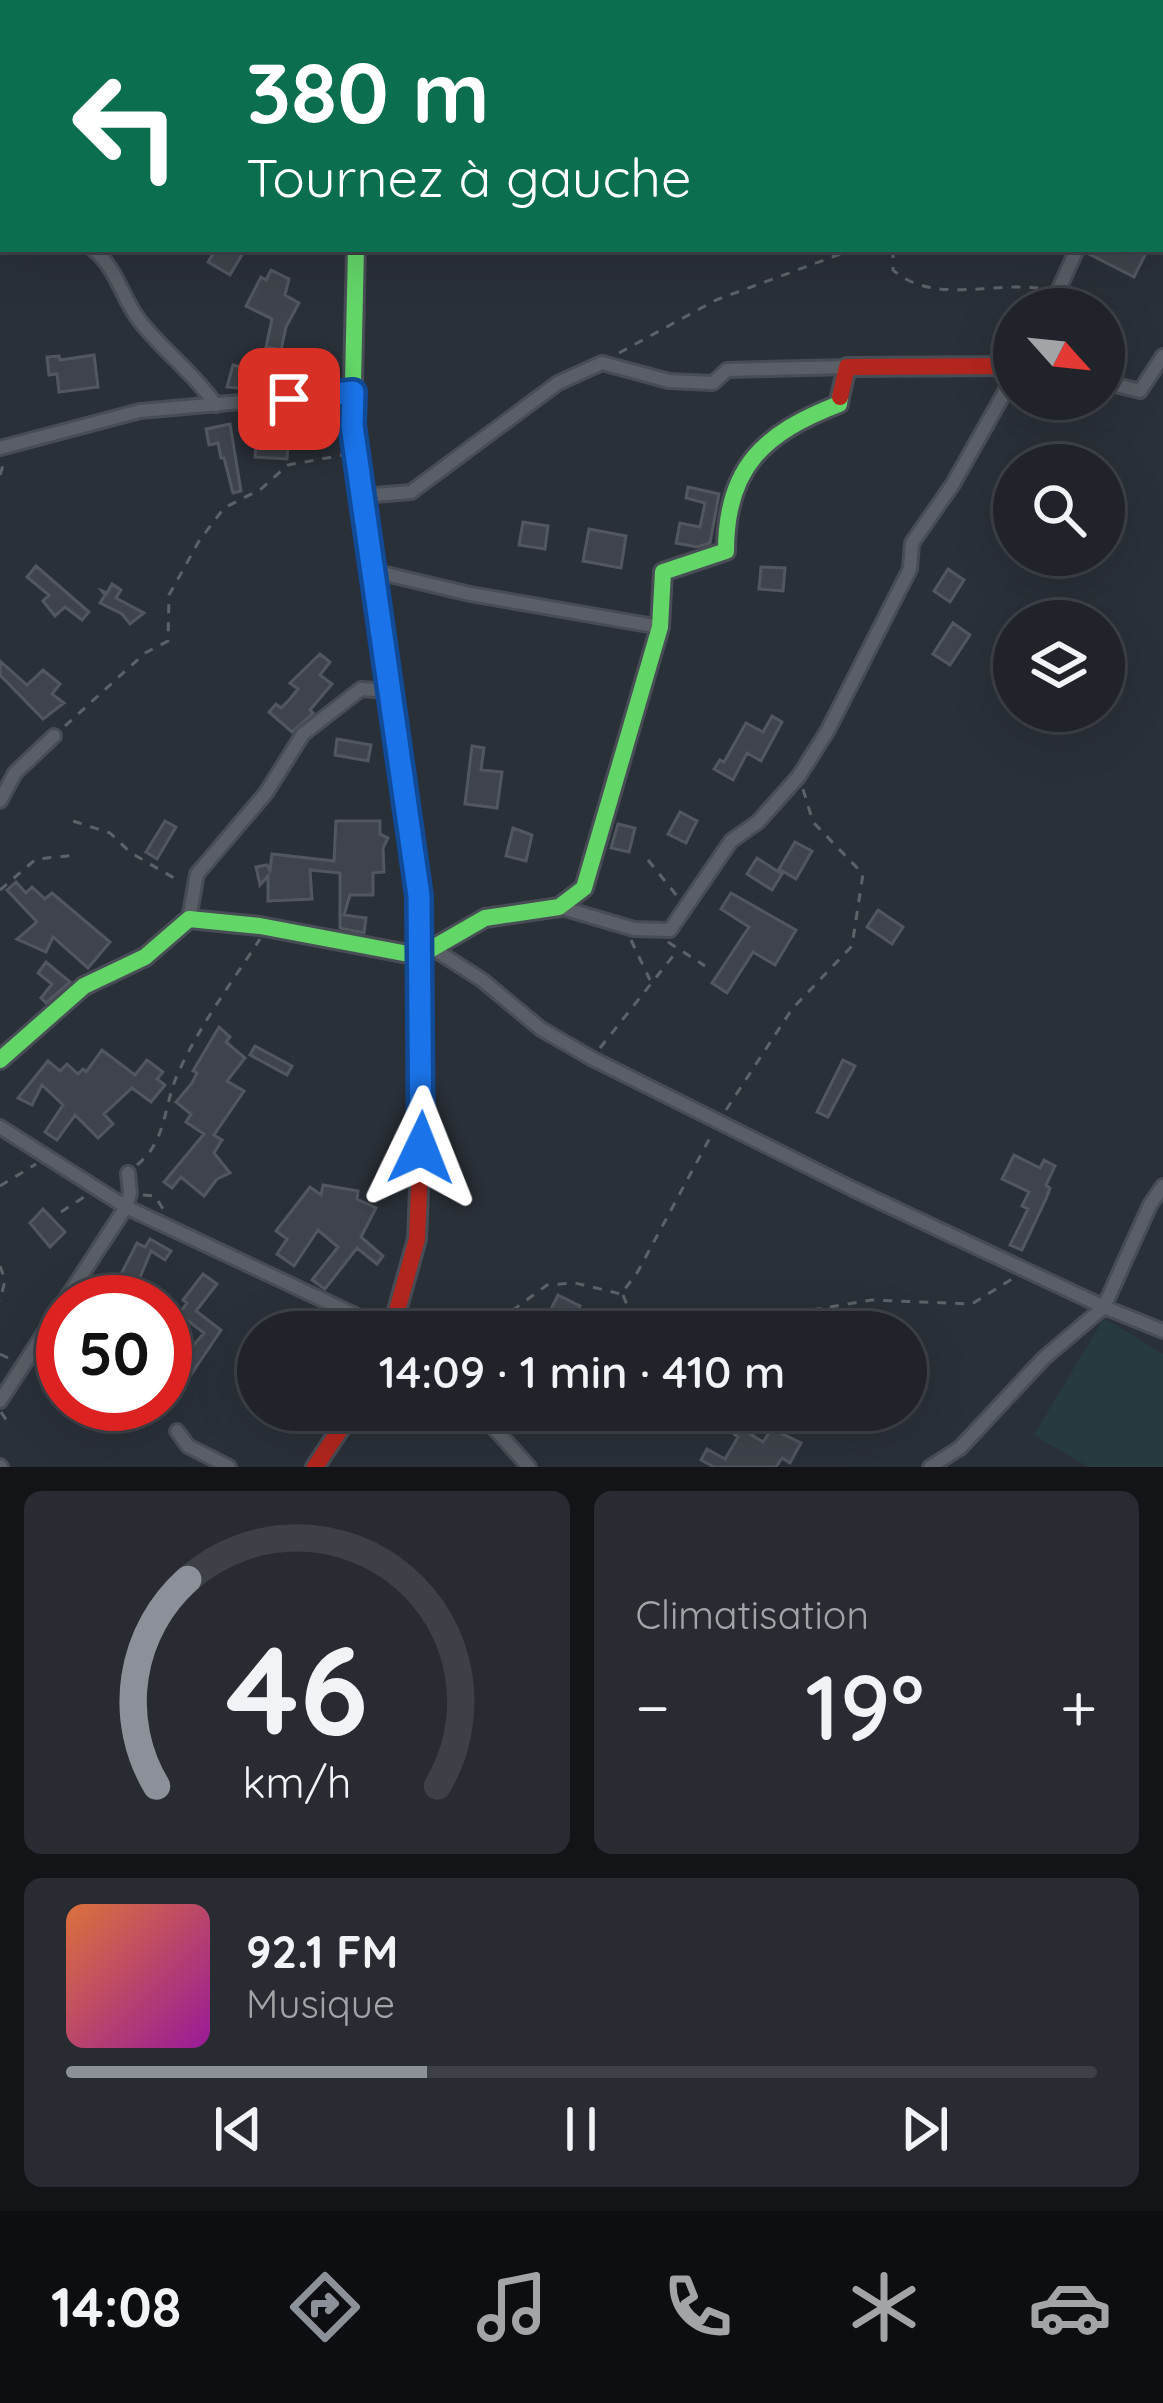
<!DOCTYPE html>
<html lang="fr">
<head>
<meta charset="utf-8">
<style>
  body { margin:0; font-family:Quicksand,sans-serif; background:#282c32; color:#f1f3f6; height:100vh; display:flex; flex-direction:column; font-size:45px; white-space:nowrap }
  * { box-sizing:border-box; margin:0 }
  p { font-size:39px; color:#a2a4a8 }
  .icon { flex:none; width:66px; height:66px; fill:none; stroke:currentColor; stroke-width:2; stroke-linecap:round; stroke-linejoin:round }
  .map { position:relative; height:1467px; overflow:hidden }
  .panel { display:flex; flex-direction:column; gap:24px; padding:24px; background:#121417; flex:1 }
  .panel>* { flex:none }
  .guide { position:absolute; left:0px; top:0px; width:1164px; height:252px; box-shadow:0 12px 48px #0002,0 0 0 3px #3d4147; background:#0b6e4f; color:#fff; overflow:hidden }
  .needle { width:78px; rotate:117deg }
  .controls { position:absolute; left:993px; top:288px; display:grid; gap:24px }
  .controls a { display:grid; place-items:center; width:132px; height:132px; border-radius:50%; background:#20242a; box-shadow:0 12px 48px #0002,0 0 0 3px #3d4147; font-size:60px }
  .speed { position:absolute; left:36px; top:1275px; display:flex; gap:24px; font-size:60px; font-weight:700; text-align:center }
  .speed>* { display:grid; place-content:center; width:156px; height:156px; border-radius:50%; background:#20242a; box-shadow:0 12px 48px #0002,0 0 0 3px #3d4147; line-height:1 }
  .speed .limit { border:18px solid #d22; background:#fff; color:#111 }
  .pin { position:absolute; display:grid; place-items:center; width:102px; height:102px; color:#fff; margin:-51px; border-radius:24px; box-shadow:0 6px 18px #0006 }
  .me { position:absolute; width:132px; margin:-66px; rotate:2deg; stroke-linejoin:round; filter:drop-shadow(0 0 9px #0008) }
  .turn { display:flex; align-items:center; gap:42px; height:252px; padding:0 48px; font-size:54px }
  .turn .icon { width:156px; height:156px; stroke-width:2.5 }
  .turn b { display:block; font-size:84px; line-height:102px }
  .big { font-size:90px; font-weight:600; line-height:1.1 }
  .panel .tile { flex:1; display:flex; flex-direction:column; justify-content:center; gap:18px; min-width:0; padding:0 42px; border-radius:18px; background:#282c32 }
  .panel .dial { align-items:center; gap:0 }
  .dial svg { height:312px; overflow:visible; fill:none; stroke:#3d4147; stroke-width:7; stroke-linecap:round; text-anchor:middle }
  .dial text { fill:#f1f3f6; stroke:none }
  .song { display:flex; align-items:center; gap:36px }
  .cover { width:144px; height:144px; border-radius:18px; background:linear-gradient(135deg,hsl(20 70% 55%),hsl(300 70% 35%)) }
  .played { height:12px; border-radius:6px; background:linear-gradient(90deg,#8c9099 35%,#3d4147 35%) }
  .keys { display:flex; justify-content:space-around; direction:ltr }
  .heat { display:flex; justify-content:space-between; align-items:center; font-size:66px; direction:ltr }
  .panel .tiles { flex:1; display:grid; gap:24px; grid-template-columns:1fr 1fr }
  .tile:last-child { grid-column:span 2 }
  .trip { position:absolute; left:237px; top:1311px; width:690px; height:120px; border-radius:60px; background:#20242a; box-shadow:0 12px 48px #0002,0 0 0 3px #3d4147; font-weight:600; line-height:120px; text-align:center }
  .menu { display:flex; height:192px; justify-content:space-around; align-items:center; background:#0d0e11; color:#a2a4a8 }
  .menu .icon { width:84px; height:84px }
  .menu .on { color:#8c9099 }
  .menu b { font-size:54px; color:#f1f3f6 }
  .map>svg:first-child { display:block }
  .green { fill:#273a3e }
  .building { fill:#3f444c; stroke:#52575f; stroke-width:3 }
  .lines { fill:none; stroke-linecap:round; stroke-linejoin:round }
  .street-casing { stroke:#484c55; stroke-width:18 }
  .fast-casing { stroke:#484c55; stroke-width:22 }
  .slow-casing { stroke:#484c55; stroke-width:22 }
  .jam-casing { stroke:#484c55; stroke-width:22 }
  .path { stroke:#5c6268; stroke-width:3; stroke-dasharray:9 9; stroke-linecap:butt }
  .street { stroke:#5a5e66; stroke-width:12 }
  .fast { stroke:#63d668; stroke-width:16 }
  .slow { stroke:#ff974d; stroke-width:16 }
  .jam { stroke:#b3261e; stroke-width:16 }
  .route-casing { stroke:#114b97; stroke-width:30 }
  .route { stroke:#1a73e8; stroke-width:21 }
</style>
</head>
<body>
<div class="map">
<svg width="1163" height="1467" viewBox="0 0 1163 1467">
  <rect width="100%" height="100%" fill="#2a3038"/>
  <path class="green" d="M1104 1318 1163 1354V1467H1088L1034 1435Z"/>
  <path class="building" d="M216 249H236L243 253 230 275 208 262Z
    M1087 249H1148L1134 277 1087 253Z
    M271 270 289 279 285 295 299 303 286 327 281 350 266 347 272 319 246 306 261 277 266 280Z
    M94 355 98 387 59 392 57 374 49 375 47 357 59 356 60 360Z
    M233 365 261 372 257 390 227 387Z
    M230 424 241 491 233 493 224 458H221L218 443 209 445 206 429Z
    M256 444 288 446 287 459 255 457Z
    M688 487 719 494 710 543 697 547 676 543 680 523 700 527 705 503 686 498Z
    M523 522 548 526 545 549 519 545Z
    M589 529 626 536 621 568 583 561Z
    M36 566 89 612 82 620 65 607 55 616 43 601 49 595 27 577Z
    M761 567 785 568 783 591 759 589Z
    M948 569 964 580 950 602 934 591Z
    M112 584 121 590 116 598 144 613 130 624 122 614 100 603 105 595 102 591 107 593Z
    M953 623 970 635 950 665 933 654Z
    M320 654 330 662 320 675 332 684 310 710 313 713 292 732 269 712 276 704 281 708 289 700 298 689 290 683Z
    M0 661 27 685 43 670 60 684 52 694 64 703 43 719 0 675Z
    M772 716 782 722 761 761 747 753 733 780 714 769 720 760 724 762 746 723 763 732Z
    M337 739 371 745 368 761 335 755Z
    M472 746 484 748 481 770 502 772 497 808 465 804Z
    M680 812 697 821 686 843 668 834Z
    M165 821 176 827 157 859 146 852Z
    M336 821H380V834L388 838 383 848 384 872 373 873V895H350L344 915 366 918 364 933 340 928V873L310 870 312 899 268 901V876L260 885 256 867 267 865 270 870 272 854 334 861Z
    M618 824 635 828 629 852 611 848Z
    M513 828 532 835 526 861 506 856Z
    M795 842 812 851 796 879 779 869Z
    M757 858 782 874 772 890 747 874Z
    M16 882 26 893 32 887 45 899 52 893 110 942 88 968 53 937 46 952 17 939 37 922 7 890Z
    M731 893 796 930 775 965 753 952 727 993 712 983 749 927 721 909Z
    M878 910 903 927 892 944 867 927Z
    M46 962 70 982 46 1003 41 998 52 984 38 973Z
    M219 1027 230 1037 226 1042 245 1058 227 1081 244 1091 214 1135 222 1140 214 1153 230 1173 217 1179 204 1196 181 1177 172 1188 164 1182 204 1134 186 1122 191 1114 176 1102 192 1083 197 1073 193 1071Z
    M255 1046 292 1066 287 1075 250 1055Z
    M102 1050 135 1075 147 1060 163 1072 157 1079 165 1085 151 1102 132 1088 104 1114 113 1124 98 1138 75 1115 57 1140 45 1132 63 1105 42 1085 32 1105 18 1098 48 1061 60 1071 67 1064 78 1074 83 1069 86 1072Z
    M843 1060 855 1066 828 1117 817 1112Z
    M1014 1155 1040 1168 1044 1160 1055 1166 1046 1185 1050 1188 1046 1199 1022 1250 1010 1245 1028 1209 1022 1206 1029 1192 1002 1179Z
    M323 1185 358 1191 357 1199 376 1208 361 1237 383 1256 377 1264 357 1248 325 1289 312 1280 338 1247 318 1230 294 1266 277 1254 287 1239 276 1231 310 1187 321 1195Z
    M43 1209 65 1232 50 1247 30 1223Z
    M150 1239 171 1251 165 1260 151 1251 136 1287 119 1278 137 1243 145 1247Z
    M203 1274 217 1284 196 1311 221 1330 186 1382 172 1370 204 1333 179 1314 187 1303 183 1300Z
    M558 1295 580 1306 567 1332 545 1321Z
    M258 1335V1387L240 1374 244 1369 237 1364Z
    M730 1410H755L744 1430 763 1442 772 1429 801 1443 790 1463 782 1458 776 1467H714L701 1460 707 1449 725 1459 738 1437 721 1424Z"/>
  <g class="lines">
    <g class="street-casing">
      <path id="street" d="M111 0 115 3
        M1161 117 1163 116
        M0 238 3 239
        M93 249C118 270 120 294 139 320 163 351 194 373 216 405
        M1050 309 1077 249
        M1104 382 1140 391 1163 356
        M0 448 140 411 353 392
        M362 496 411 492 558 383 602 363 669 381 713 383 727 370 847 367
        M373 571 470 594 660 627
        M0 801 15 773 54 736
        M559 907 634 929 670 930 731 841 758 822 799 776 828 730 910 569 912 543 953 484 1014 376
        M189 919 197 874 266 793 303 734 361 689 390 691
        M432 948 482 980 541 1029 593 1059 853 1189 1104 1307 1044 1358 960 1448 930 1467
        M0 1127 126 1207 130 1193 128 1173
        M1163 1186 1150 1205 1104 1307 1163 1331
        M64 1302 126 1207 391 1332
        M0 1401 63 1304
        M478 1410 529 1467
        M177 1431 188 1446 229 1467
        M0 1466 1 1467"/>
    </g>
    <g class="fast-casing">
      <path id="fast" d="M356 249 352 425 419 896 423 1094
        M0 1060 84 986 145 957 189 919 260 926 419 956 485 918 559 907 584 888 660 627 663 572 726 551C726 467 764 433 839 404L840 397"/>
    </g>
    <g class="slow-casing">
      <path id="slow" d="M349 0 350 3"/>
    </g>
    <g class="jam-casing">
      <path id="jam" d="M840 397 847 367 1014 366
        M391 1332 417 1239 423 1094
        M315 1467 353 1410"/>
    </g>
    <path class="path" d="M325 3 328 0
      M893 249V270C934 306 995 280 1043 289
      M619 353 716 300 854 249
      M0 475 5 459
      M65 726 145 653 168 641 169 595 199 541 224 508 261 489 288 465 343 455
      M73 821 110 833 131 853 181 882
      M648 860 677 896
      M0 890 36 859 78 855
      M631 940 650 980
      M668 942 705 966
      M600 1048 677 951
      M726 1110 792 1009 852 946 863 874 813 822 803 789
      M137 1165C168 1140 163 1104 179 1071 200 1025 232 982 260 939
      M0 1186 36 1164
      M143 1195 155 1196 163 1209
      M61 1212 84 1197
      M0 1266 5 1280 0 1301
      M623 1295 638 1332
      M483 1332 547 1285 575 1283 621 1294 637 1273 712 1134
      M745 1332 769 1317 872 1300 972 1304 1012 1279
      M0 1354 10 1359
      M49 1354 63 1362
      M138 1404 166 1423
      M594 1410 658 1434 670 1410
      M1 1412 11 1427"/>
    <use href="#street" class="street"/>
    <use href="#fast" class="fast"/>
    <use href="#slow" class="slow"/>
    <use href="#jam" class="jam"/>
  </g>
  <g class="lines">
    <g class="route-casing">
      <path id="route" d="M289 399 353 392 352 425 419 896 421 1148"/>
    </g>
    <use href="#route" class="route"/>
  </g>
</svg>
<div class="controls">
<a><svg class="needle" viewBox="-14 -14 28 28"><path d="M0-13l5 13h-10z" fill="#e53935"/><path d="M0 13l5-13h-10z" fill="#a2a4a8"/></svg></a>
<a><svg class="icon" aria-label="search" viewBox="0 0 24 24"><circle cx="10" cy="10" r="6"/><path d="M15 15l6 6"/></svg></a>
<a><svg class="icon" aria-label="layers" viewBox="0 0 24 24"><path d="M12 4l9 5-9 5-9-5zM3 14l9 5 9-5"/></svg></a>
</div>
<div class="speed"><div class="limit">50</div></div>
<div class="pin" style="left:289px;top:399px;background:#d93025"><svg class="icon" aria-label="arrive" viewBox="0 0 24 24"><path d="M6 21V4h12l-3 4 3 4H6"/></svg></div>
<svg class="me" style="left:421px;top:1148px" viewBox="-20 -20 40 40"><path d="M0-17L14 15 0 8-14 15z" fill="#1a73e8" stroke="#fff" stroke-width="4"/></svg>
<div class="trip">14:09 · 1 min · 410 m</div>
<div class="guide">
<div class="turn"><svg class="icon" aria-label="left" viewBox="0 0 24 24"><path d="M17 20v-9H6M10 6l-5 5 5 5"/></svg><div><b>380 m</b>Tournez à gauche</div></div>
</div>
</div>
<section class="panel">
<div class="tiles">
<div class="tile dial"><svg viewBox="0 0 100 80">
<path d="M14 69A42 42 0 1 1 86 69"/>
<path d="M14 69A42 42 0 0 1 22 16" stroke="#8c9099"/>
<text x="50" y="56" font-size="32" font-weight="700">46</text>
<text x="50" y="72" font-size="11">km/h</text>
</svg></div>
<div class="tile"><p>Climatisation</p>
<div class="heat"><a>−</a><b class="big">19°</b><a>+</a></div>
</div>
<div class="tile">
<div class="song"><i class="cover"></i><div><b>92.1 FM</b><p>Musique</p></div></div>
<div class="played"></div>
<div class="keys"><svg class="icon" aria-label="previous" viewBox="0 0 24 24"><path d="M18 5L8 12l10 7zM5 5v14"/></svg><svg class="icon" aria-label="pause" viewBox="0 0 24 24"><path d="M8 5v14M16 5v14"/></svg><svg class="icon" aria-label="next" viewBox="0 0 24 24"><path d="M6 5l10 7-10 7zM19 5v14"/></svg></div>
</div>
</div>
</section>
<nav class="menu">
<b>14:08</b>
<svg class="icon on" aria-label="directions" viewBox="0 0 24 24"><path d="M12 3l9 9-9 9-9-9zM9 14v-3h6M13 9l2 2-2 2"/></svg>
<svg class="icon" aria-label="music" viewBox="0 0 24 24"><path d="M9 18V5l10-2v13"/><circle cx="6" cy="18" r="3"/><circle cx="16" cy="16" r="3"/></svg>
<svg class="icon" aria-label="phone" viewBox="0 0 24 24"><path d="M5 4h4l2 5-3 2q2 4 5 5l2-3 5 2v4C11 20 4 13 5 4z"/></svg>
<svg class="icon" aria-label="climate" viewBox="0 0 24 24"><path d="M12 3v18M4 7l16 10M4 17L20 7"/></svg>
<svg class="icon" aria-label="car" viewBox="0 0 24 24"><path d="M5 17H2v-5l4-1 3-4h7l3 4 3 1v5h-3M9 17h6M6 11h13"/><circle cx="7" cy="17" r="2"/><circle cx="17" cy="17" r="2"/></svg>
</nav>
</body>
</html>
